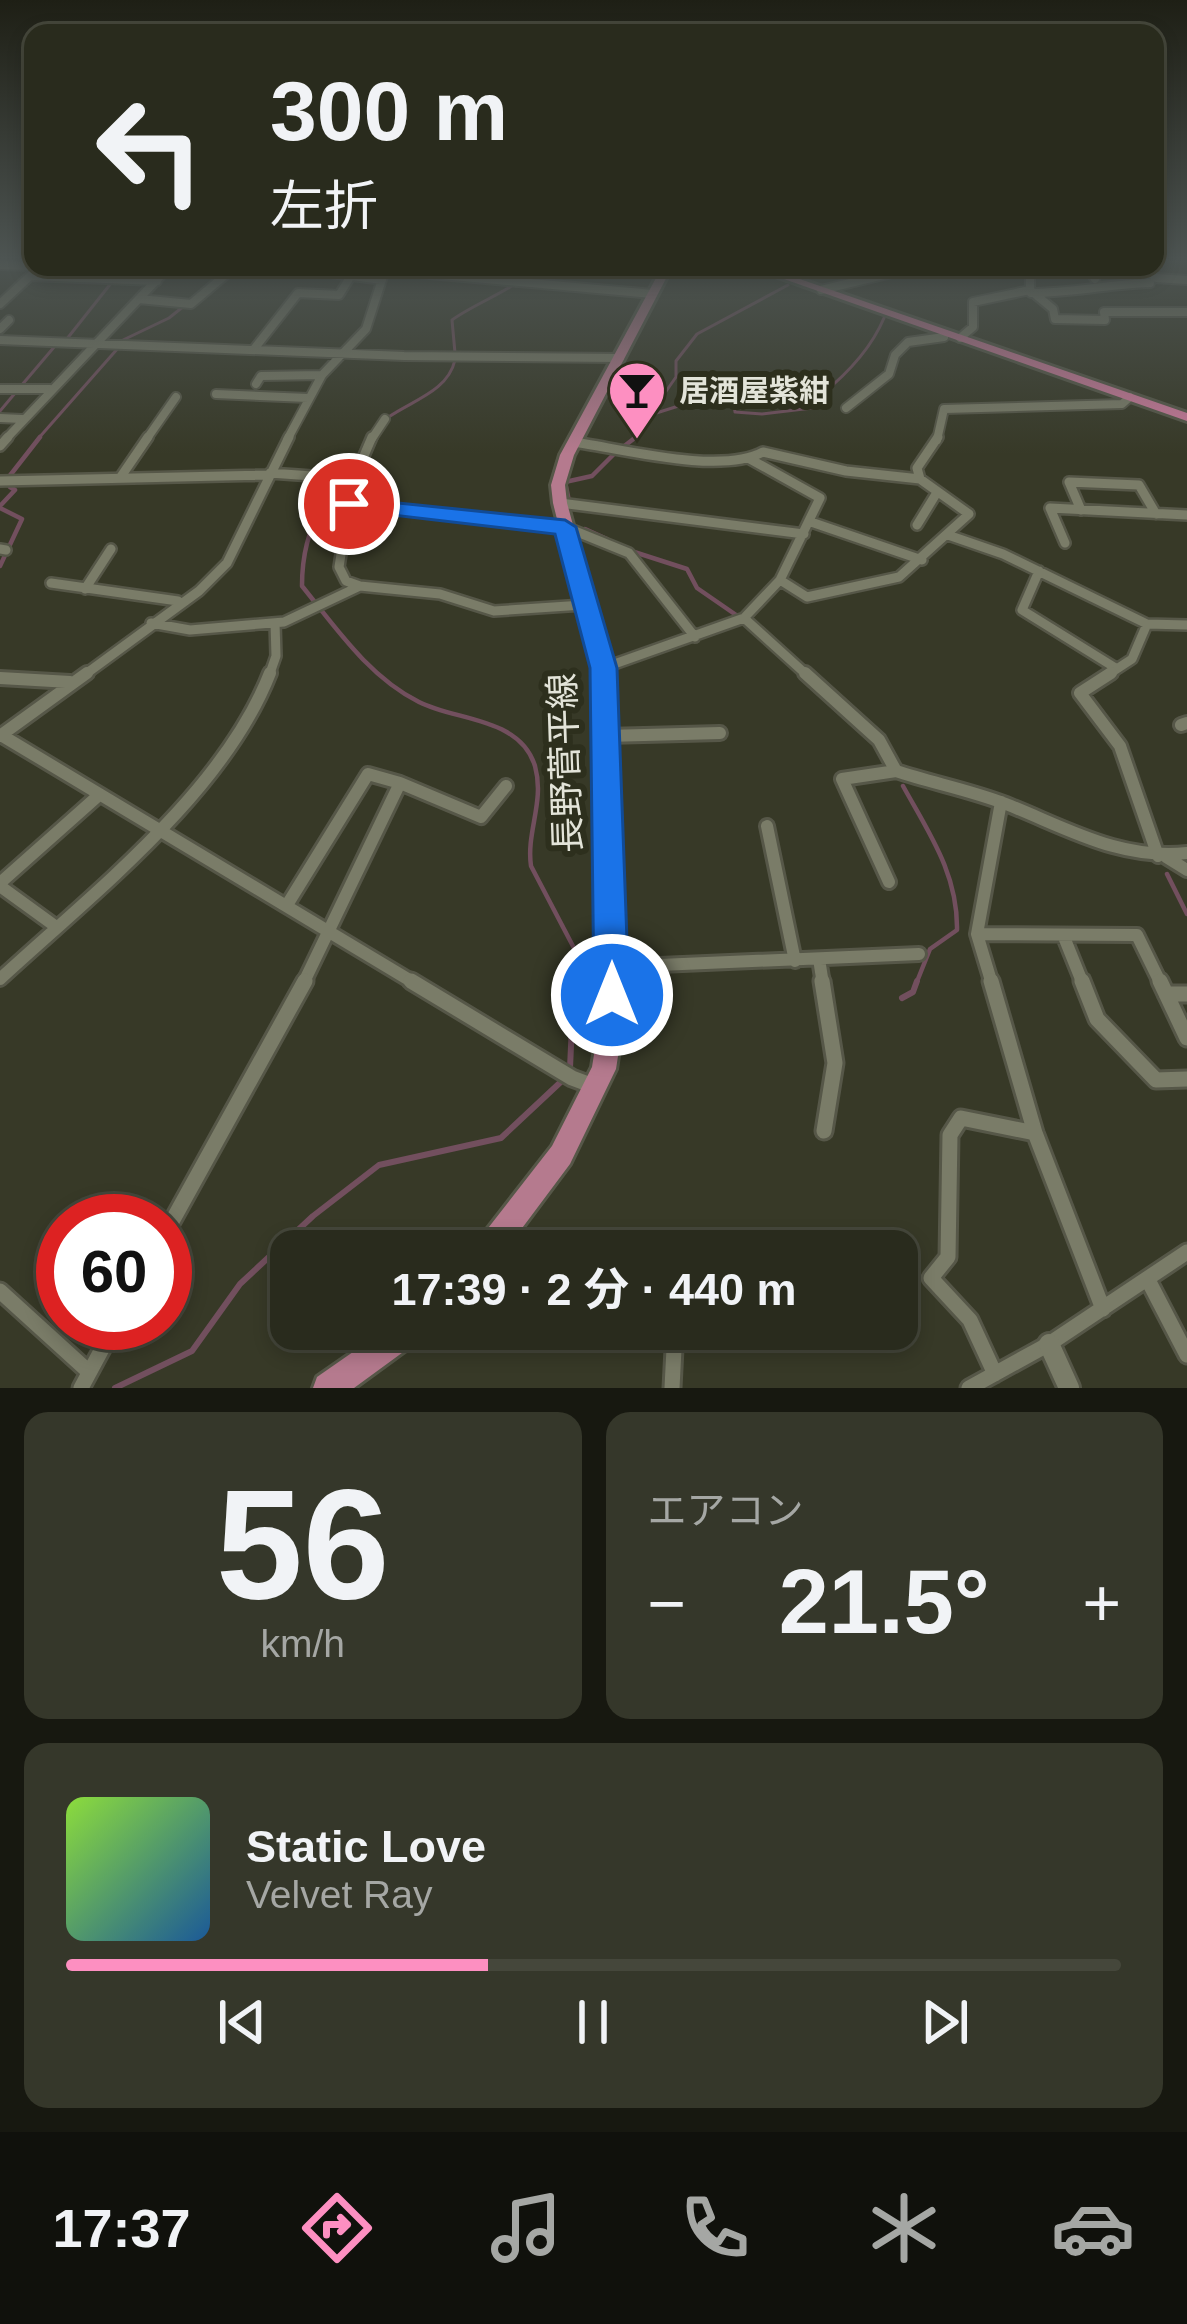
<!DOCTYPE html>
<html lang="ja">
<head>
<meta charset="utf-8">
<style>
  body { margin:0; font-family:Arial,"Noto Sans JP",sans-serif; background:#35372a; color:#f1f3f6; height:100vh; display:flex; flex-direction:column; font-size:45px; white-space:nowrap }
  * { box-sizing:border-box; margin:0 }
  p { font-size:39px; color:#a5a7a4 }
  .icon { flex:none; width:66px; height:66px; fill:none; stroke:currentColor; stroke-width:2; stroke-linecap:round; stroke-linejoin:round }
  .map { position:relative; height:1388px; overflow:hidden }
  .drawer { display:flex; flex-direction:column; gap:24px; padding:24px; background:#171810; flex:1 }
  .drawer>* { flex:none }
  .banner { position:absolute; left:24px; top:24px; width:1140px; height:252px; border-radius:24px; box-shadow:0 6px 18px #0003,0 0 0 3px #45473b; background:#292b1d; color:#f1f3f6; overflow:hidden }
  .speed { position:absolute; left:36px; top:1194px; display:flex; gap:24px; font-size:60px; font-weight:700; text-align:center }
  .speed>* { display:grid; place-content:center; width:156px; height:156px; border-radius:50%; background:#292b1d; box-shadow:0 6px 18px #0003,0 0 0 3px #45473b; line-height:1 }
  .speed .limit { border:18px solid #d22; background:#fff; color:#111 }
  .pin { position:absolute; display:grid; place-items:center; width:102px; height:102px; color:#fff; margin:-51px; border:6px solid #fff; border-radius:50%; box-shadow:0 3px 12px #0007 }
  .me { position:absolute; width:132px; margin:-66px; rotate:0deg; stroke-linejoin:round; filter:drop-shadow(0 0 9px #0008) }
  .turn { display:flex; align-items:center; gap:42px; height:252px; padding:0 48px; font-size:54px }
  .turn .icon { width:156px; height:156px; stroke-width:2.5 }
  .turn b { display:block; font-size:84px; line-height:102px }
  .big { font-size:90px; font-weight:700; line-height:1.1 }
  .drawer .card { flex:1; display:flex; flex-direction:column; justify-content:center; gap:18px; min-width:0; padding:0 42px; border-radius:24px; background:#35372a }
  .drawer .dial { align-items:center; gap:0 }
  .dial b { font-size:156px; line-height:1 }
  .song { display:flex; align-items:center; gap:36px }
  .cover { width:144px; height:144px; border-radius:18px; background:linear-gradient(135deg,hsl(90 70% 55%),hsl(210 70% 35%)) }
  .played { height:12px; border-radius:6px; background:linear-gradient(90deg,#fd8fc1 40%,#45473b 40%) }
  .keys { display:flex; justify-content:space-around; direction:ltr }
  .heat { display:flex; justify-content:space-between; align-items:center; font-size:66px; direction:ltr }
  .drawer .tiles { flex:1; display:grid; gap:24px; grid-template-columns:1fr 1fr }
  .card:last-child { grid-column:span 2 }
  .trip { position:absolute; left:270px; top:1230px; width:648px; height:120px; border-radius:24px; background:#292b1d; box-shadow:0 6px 18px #0003,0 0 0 3px #45473b; font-weight:700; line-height:120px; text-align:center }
  .tabs { display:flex; height:192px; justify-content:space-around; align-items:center; background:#10110c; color:#a5a7a4 }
  .tabs .icon { width:84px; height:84px }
  .tabs .active { color:#fd8fc1 }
  .tabs b { font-size:54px; color:#f1f3f6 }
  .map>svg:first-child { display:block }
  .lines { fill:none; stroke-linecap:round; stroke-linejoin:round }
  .stream-far2 { stroke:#724f5e; stroke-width:3 }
  .stream-far1 { stroke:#724f5e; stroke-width:4.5 }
  .stream { stroke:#724f5e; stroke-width:6 }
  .minor-far3-casing { stroke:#565748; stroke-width:12 }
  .minor-far2-casing { stroke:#565748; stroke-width:14 }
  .minor-far1-casing { stroke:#565748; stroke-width:18 }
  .minor-casing { stroke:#565748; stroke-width:21 }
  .tertiary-casing { stroke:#565748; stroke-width:26 }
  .primary-casing { stroke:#565748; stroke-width:6 }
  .trunk-casing { stroke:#565748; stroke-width:6 }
  .minor-far3 { stroke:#7a7c68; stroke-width:8 }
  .minor-far2 { stroke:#7a7c68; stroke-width:9 }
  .minor-far1 { stroke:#7a7c68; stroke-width:12 }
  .minor { stroke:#7a7c68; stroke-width:15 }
  .tertiary { stroke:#7a7c68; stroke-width:20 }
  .primary { fill:#b57a8e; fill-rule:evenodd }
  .trunk { fill:#c97a9a; fill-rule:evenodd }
  .route { fill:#1a73e8; stroke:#114b97; stroke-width:3 }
  .labels { text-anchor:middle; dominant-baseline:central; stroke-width:12; stroke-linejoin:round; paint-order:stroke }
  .far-poi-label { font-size:30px; font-weight:bold; fill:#e3e4d9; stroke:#2d2f1d; text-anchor:start }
  .street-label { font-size:36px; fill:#e3e4d9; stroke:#2d2f1d }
</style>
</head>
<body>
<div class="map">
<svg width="1187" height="1388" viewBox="0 0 1187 1388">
  <rect width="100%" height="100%" fill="#373927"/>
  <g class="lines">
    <path class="stream-far2" d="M802 278 852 267
      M113 279 127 267
      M66 340 112 282
      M123 340 169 318 184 306
      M455 353 452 320C470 307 495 297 515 284
      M21 386 55 346
      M0 411 16 392
      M650 415 688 403 734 405 735 412 762 414 829 406 821 395C847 374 871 349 884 318
      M371 433C394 403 446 399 455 360
      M37 440 119 347
      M632 440 676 377V361L697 334 788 285"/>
    <path class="stream-far1" d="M623 447 636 437
      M351 472 363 449
      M8 478 40 437
      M345 482C314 508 302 546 302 586 336 628 369 677 419 702 456 721 520 717 535 766 545 802 526 832 531 866L575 950 574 984
      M569 501 565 482 592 476 618 450
      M0 506 15 490 10 487
      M0 508 22 519 0 566
      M585 529 607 539
      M628 550 687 569 697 588 739 617
      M903 786C929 833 958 874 957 930L930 949 916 984
      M1167 874 1187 914"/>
    <path class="stream" d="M902 998 913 992 917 981
      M570 1068 574 981
      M115 1388 192 1351 240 1284 313 1216 379 1165 501 1138 565 1078"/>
    <g class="minor-far3-casing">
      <path id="minor-far3" d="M0 265 33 266
        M40 267 30 276 157 281
        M287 267 382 280
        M1030 267V290
        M386 270 653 294
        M1095 279 1090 272 1150 273 1156 278 1187 280
        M516 282 532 267
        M821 290 917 267
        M1030 290 1053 309 1055 319 1105 320 1104 312H1187
        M1031 293C1072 293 1109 284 1150 283
        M139 299 191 304 235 267
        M0 304 30 276
        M0 329 9 320
        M960 338 973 327V302L1030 290
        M0 340 404 356 620 358
        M254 349 298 293 339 295 349 279
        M256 384 261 376 322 375
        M0 389H50
        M216 394 308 398
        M846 408 889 374 895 355 908 342 944 337
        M0 418 22 419
        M5 440 169 267
        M146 440 176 397
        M287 440 322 375 366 329 386 267
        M371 440 385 419
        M937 440 944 409 1122 404 1130 397"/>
    </g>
    <g class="minor-far2-casing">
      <path id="minor-far2" d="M574 442C622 449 721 475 763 452L846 471 920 479 969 514 899 577 807 597 780 580
        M0 446 8 437
        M270 473 354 479 349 504 565 527 629 553 695 637
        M120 478 148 437
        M354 479 372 437
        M920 479 917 468 938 437
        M0 481 269 475
        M560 503 804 534
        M349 504 339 567 346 581 360 586
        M1081 510 1069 482 1139 485 1156 514
        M811 522 922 560
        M917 525 936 494
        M948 535 1003 554 1147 624 1187 625
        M1065 543 1050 508 1187 515
        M0 549 6 550
        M1039 571 1022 610 1114 667
        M51 583 178 601
        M85 589 111 549
        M744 618 808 676
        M151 623 190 630 284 622 360 586 440 594 494 611 583 605
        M603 668 744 618 780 580 820 498 750 459
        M83 676 199 591 227 563 289 437
        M269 676 276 656 275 623
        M1106 676 1132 659 1147 624"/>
    </g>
    <g class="minor-far1-casing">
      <path id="minor-far1" d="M805 673 879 740 896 771C932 783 970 790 1006 804 1067 828 1119 860 1187 853
        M1111 673 1080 693 1120 746 1158 856
        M0 678 70 682
        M1181 725 1187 723
        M1 735 416 984
        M0 736 87 673
        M606 736 720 733
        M400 783 481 817 506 786
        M1001 802 977 934 1137 935 1161 984
        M767 826 795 961
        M1166 857 1187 870
        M889 882 842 779 896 771
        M0 883 99 795
        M0 886 55 926
        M287 905 368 774 400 783 303 984
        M977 934 992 984
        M1064 937 1083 984
        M819 959 823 984
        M613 967 919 954
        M0 979C93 893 223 793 270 673"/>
    </g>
    <g class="minor-casing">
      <path id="minor" d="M411 981 572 1078 596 1087
        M822 981 835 1063 824 1131
        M991 981 1035 1133 1103 1309
        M1082 981 1097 1019 1156 1080 1187 1079
        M1160 981 1187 1038
        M1166 994H1187
        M165 1234 305 981
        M1148 1280 1187 1355
        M0 1291 89 1372
        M995 1374 970 1320 931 1278 948 1257 950 1135 961 1118 1035 1133
        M81 1388 116 1323
        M672 1388 675 1329
        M969 1388 1049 1344 1187 1252"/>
    </g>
    <g class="tertiary-casing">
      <path id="tertiary" d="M1049 1344 1069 1388"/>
    </g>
    <g class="primary-casing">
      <path id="primary" d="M662 267H672L574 455 565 485 567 503 612 668 623 1024 616 1069 570 1164 505 1251H474L478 1241 552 1146 592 1067 599 1024 594 668 553 503 551 485 560 455Z
        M386 1329H426L421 1339 354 1388H313L317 1377Z"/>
    </g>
    <g class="trunk-casing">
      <path id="trunk" d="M750 267H765L1187 413V421Z"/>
    </g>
    <use href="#minor-far3" class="minor-far3"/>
    <use href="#minor-far2" class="minor-far2"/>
    <use href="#minor-far1" class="minor-far1"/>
    <use href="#minor" class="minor"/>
    <use href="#tertiary" class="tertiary"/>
    <use href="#primary" class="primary"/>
    <use href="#trunk" class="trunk"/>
  </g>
  <linearGradient id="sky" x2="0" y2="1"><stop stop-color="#1e1f15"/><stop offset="0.57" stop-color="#4d5452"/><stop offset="1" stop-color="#4d5452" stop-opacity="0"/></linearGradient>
  <rect width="1187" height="454" fill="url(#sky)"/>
  <path class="route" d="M349 498 565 520 576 527 617 668 629 995 624 1008 612 1013 599 1008 594 995 590 668 555 534 341 509V499Z"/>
  <defs>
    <g id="bar-pin" transform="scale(3)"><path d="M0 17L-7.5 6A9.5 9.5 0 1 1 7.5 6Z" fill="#fd8fc1" stroke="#2d2f1d"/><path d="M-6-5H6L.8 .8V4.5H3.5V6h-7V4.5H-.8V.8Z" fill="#111"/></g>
  </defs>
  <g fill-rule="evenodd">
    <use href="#bar-pin" x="637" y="390"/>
  </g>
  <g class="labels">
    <g class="far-poi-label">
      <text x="679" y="390">居酒屋紫紺</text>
    </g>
    <g class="street-label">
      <text transform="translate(565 763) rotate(-92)">長野菅平線</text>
    </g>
  </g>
</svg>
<div class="speed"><div class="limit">60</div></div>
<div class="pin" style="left:349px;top:504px;background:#d93025"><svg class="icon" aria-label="arrive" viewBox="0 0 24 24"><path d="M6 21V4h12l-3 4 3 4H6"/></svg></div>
<svg class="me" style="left:612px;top:995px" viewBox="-20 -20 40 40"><circle r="17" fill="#1a73e8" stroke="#fff" stroke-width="3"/><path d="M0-11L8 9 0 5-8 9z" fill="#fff"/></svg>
<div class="trip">17:39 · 2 分 · 440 m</div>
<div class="banner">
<div class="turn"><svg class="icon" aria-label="left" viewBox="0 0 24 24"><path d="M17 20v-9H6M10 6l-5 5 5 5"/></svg><div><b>300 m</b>左折</div></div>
</div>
</div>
<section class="drawer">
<div class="tiles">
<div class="card dial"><b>56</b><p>km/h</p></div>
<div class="card"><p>エアコン</p>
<div class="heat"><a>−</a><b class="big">21.5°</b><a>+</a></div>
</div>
<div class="card">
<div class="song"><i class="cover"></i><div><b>Static Love</b><p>Velvet Ray</p></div></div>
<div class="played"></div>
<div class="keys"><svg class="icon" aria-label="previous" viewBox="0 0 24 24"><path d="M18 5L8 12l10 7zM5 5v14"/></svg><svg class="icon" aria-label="pause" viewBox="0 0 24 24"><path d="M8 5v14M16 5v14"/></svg><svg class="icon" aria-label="next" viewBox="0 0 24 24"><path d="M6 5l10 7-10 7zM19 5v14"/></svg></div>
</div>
</div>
</section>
<nav class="tabs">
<b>17:37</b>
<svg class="icon active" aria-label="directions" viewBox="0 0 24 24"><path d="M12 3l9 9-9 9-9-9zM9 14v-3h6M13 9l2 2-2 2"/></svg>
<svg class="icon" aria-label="music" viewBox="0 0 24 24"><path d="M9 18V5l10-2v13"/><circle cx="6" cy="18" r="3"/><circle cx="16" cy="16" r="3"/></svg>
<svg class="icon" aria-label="phone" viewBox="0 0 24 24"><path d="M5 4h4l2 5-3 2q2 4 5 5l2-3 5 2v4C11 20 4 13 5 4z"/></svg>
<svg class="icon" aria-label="climate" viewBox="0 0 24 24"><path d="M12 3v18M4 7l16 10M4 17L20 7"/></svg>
<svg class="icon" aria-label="car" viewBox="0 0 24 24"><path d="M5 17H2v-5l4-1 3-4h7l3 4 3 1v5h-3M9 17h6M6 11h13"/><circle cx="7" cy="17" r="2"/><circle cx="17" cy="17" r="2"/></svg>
</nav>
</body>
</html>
